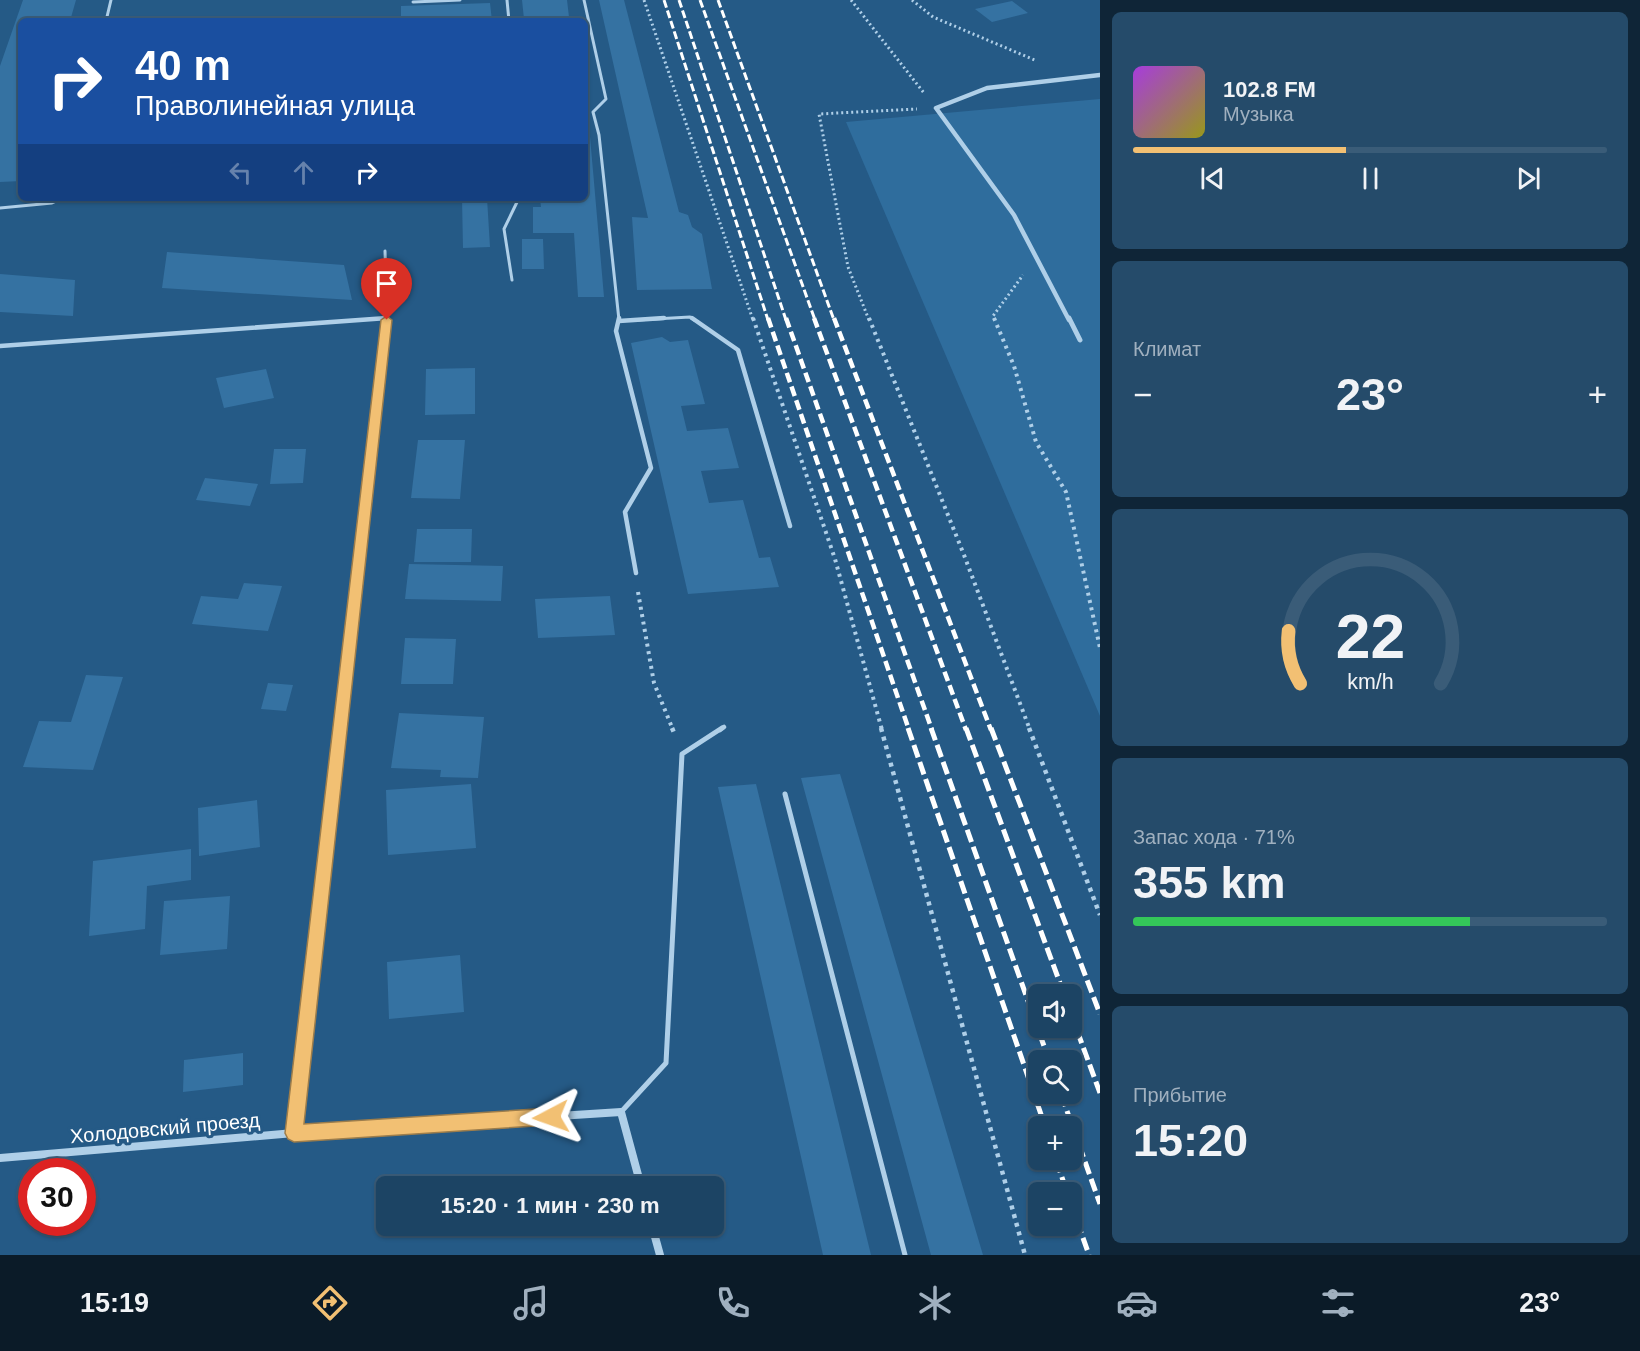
<!DOCTYPE html>
<html lang="ru">
<head>
<meta charset="utf-8">
<style>
  body { margin:0; font-family:Helvetica,sans-serif; background:#254b6a; color:#f1f3f6; height:100vh; display:flex; flex-direction:column; font-size:22px; white-space:nowrap }
  * { box-sizing:border-box; margin:0 }
  p { font-size:20px; color:#a0b0bf }
  .icon { flex:none; width:33px; height:33px; fill:none; stroke:currentColor; stroke-width:2; stroke-linecap:round; stroke-linejoin:round }
  .map { position:relative; flex:1; overflow:hidden }
  .drawer { display:flex; flex-direction:column; gap:12px; padding:12px; background:#0f2537; width:540px }
  .drawer>* { flex:none }
  .guide { position:absolute; left:18px; top:18px; width:570px; height:183px; border-radius:9px; box-shadow:0 2px 4px #0004,0 0 0 2px #3a5c78; background:#1a4fa0; color:#fff; overflow:hidden }
  .fabs { position:absolute; left:1028px; top:984px; display:grid; gap:12px }
  .fabs a { display:grid; place-items:center; width:54px; height:54px; border-radius:9px; background:#1c4464; box-shadow:0 2px 4px #0004,0 0 0 2px #3a5c78; font-size:30px }
  .speed { position:absolute; left:18px; top:1158px; display:flex; gap:12px; font-size:30px; font-weight:700; text-align:center }
  .speed>* { display:grid; place-content:center; width:78px; height:78px; border-radius:50%; background:#1c4464; box-shadow:0 2px 4px #0004,0 0 0 2px #3a5c78; line-height:1 }
  .speed .limit { border:9px solid #d22; background:#fff; color:#111 }
  .pin { position:absolute; display:grid; place-items:center; width:51px; height:51px; color:#fff; margin:-62px -26px; border-radius:50% 50% 50% 0; rotate:-45deg; box-shadow:0 0 6px #0007 }
  .pin .icon { rotate:45deg }
  .me { position:absolute; width:66px; margin:-33px; rotate:266deg; stroke-linejoin:round; filter:drop-shadow(0 0 4px #0008) }
  .turn { display:flex; align-items:center; gap:21px; height:126px; padding:0 18px; font-size:27px }
  .turn .icon { width:78px; height:78px; stroke-width:2.5 }
  .turn b { display:block; font-size:42px; line-height:51px }
  .lanes { display:flex; align-items:center; height:57px; padding:0 18px; background:#0003; justify-content:center; gap:30px; direction:ltr }
  .lanes .off { opacity:.35 }
  .big { font-size:45px; font-weight:800; line-height:1.1 }
  .drawer .card { flex:1; display:flex; flex-direction:column; justify-content:center; gap:9px; min-width:0; padding:0 21px; border-radius:9px; background:#254b6a }
  .drawer .dial { align-items:center; gap:0 }
  .dial svg { height:156px; overflow:visible; fill:none; stroke:#3a5c78; stroke-width:7; stroke-linecap:round; text-anchor:middle }
  .dial text { fill:#f1f3f6; stroke:none }
  .song { display:flex; align-items:center; gap:18px }
  .cover { width:72px; height:72px; border-radius:9px; background:linear-gradient(135deg,hsl(280 70% 55%),hsl(60 70% 35%)) }
  .played { height:6px; border-radius:3px; background:linear-gradient(90deg,#f2c073 45%,#3a5c78 45%) }
  .keys { display:flex; justify-content:space-around; direction:ltr }
  .heat { display:flex; justify-content:space-between; align-items:center; font-size:33px; direction:ltr }
  .charge { height:9px; border-radius:4px; background:linear-gradient(90deg,#34c759 71%,#3a5c78 0) }
  .trip { position:absolute; left:376px; top:1176px; width:348px; height:60px; border-radius:9px; background:#1c4464; box-shadow:0 2px 4px #0004,0 0 0 2px #3a5c78; font-weight:800; line-height:60px; text-align:center }
  .tabs { display:flex; height:96px; justify-content:space-around; align-items:center; background:#0b1b28; color:#a0b0bf }
  .tabs .icon { width:42px; height:42px }
  .tabs .on { color:#f2c073 }
  .tabs b { font-size:27px; color:#f1f3f6 }
  main { display:flex; flex:1; min-height:0 }
  .map>svg:first-child { display:block }
  .green { fill:#2f6d9d }
  .building { fill:#3572a2 }
  .lines { fill:none; stroke-linecap:round; stroke-linejoin:round }
  .path-far2 { stroke:#afcfe8; stroke-width:3; stroke-dasharray:2 3; stroke-linecap:butt }
  .path-far1 { stroke:#afcfe8; stroke-width:4; stroke-dasharray:3 4.5; stroke-linecap:butt }
  .path { stroke:#afcfe8; stroke-width:4.5; stroke-dasharray:4 5; stroke-linecap:butt }
  .lane-far2 { stroke:#afcfe8; stroke-width:3 }
  .lane-far1 { stroke:#afcfe8; stroke-width:4.5 }
  .lane { stroke:#afcfe8; stroke-width:5 }
  .street-far2 { stroke:#afcfe8; stroke-width:4.5 }
  .street-far1 { stroke:#afcfe8; stroke-width:5 }
  .street { stroke:#afcfe8; stroke-width:8 }
  .rail-far2 { stroke:#fff; stroke-width:3; stroke-dasharray:8 3; stroke-linecap:butt }
  .rail-far1 { stroke:#fff; stroke-width:4.5; stroke-dasharray:10 4.5; stroke-linecap:butt }
  .rail { stroke:#fff; stroke-width:5; stroke-dasharray:13 5; stroke-linecap:butt }
  .route { fill:#f2c073; stroke:#9d7d4b; stroke-width:1.5 }
  .labels { text-anchor:middle; dominant-baseline:central; stroke-width:6; stroke-linejoin:round; paint-order:stroke }
  .near-street-label { font-size:20px; fill:#fff; stroke:#255a86 }
</style>
</head>
<body>
<main>
<div class="map">
<svg width="1100" height="1255" viewBox="0 0 1100 1255">
  <rect width="100%" height="100%" fill="#255a86"/>
  <path class="green" d="M1100 99V716L846 122Z"/>
  <path class="building" d="M23 0H76L70 21H21V181L0 182V66Z
    M522 0H567L569 17 524 19Z
    M599 0H624L679 212 688 215 692 227 702 234 712 289 637 290 632 217 648 218Z
    M1012 1 1028 13 992 22 975 9Z
    M490 3 492 21H467V16L401 18V6Z
    M585 125H589L604 297H578L574 233H533V207H541L540 198H585Z
    M462 198H487L490 247 463 248Z
    M522 239H543L544 269H522Z
    M167 252 344 265 352 300 162 288Z
    M0 274 75 280 73 316 0 312Z
    M662 337 670 342 688 340 705 404 681 406 687 431 728 428 739 468 701 471 709 503 743 500 759 558 770 557 779 587 688 594 631 343Z
    M475 368V414L425 415 426 369Z
    M266 369 274 398 224 408 216 378Z
    M418 440H465L460 499 411 498Z
    M274 449H306L303 483 270 484Z
    M205 478 258 484 250 506 196 500Z
    M417 529H472L471 562H414Z
    M409 564 503 566 501 601 405 599Z
    M244 583 282 586 268 631 192 624 201 596 238 599Z
    M610 596 615 635 538 638 535 599Z
    M405 638 456 639 453 684H401Z
    M86 675 123 677 93 770 23 767 39 721 71 722Z
    M268 683 293 685 286 711 261 709Z
    M399 713 484 717 478 778 440 777 441 770 391 768Z
    M840 774 983 1255H931L801 778Z
    M471 784 476 848 388 855 386 790Z
    M756 784 871 1255H823L718 787Z
    M257 800 260 847 199 856 198 808Z
    M191 849V880L147 886 145 929 89 936 93 861Z
    M230 896 227 949 160 955 164 901Z
    M460 955 464 1012 389 1019 387 962Z
    M243 1053V1085L183 1092 184 1060Z"/>
  <g class="lines">
    <path class="path-far2" d="M644 0 753 320
      M851 0 924 93
      M912 0 933 17 1037 61
      M869 320 848 267 819 114 917 109
      M995 320 993 316 1023 275"/>
    <path class="path-far1" d="M753 318 835 559 882 730
      M869 318 964 555 1030 730
      M994 318 1014 366 1036 442 1066 492 1100 648
      M638 592 654 683 673 730"/>
    <path class="path" d="M672 728 675 735
      M881 728 1025 1255
      M1029 728 1100 915"/>
    <path class="lane-far2" d="M507 0 509 21
      M584 0 606 99 593 112 599 135 619 320
      M413 2 460 0
      M106 21 111 0
      M0 208 52 203 63 198
      M385 251 387 320
      M512 280 504 229 519 198
      M637 320 690 317 694 320"/>
    <path class="lane-far1" d="M619 318 616 331 651 468 625 512 636 573
      M692 318 738 350 790 526
      M619 321 664 318
      M0 346 387 318
      M720 730 724 727"/>
    <path class="lane" d="M785 794 905 1255
      M621 1112 666 1063 682 754 722 728"/>
    <path class="street-far2" d="M1069 320 1014 215 936 108 987 88 1100 75"/>
    <path class="street-far1" d="M1069 318 1080 340
      M340 730 387 320"/>
    <path class="street" d="M294 1133 340 728
      M0 1158 294 1133 621 1112 641 1186
      M652 1226 660 1255"/>
    <path class="rail-far2" d="M664 0 768 320
      M679 0 786 320
      M700 0 815 320
      M718 0 834 320"/>
    <path class="rail-far1" d="M768 318 909 730
      M786 318 932 730
      M814 318 966 730
      M834 318 991 730"/>
    <path class="rail" d="M908 728 1045 1126
      M931 728 1049 1060
      M966 728 1064 994
      M991 728 1100 1014
      M1071 1014 1100 1093
      M1061 1094 1100 1204
      M1056 1160 1067 1192
      M1071 1204 1089 1255"/>
  </g>
  <path class="route" d="M387 316 392 320 304 1124 551 1108 557 1111 559 1117 557 1123 551 1125 294 1142 288 1139 285 1133 381 320Z"/>
  <g class="labels">
    <g class="near-street-label">
      <text transform="translate(165 1128) rotate(-5)">Холодовский проезд</text>
    </g>
  </g>
</svg>
<div class="fabs">
<a><svg class="icon" aria-label="sound" viewBox="0 0 24 24"><path d="M4 9h4l5-4v14l-5-4H4zM17 9q2 3 0 6"/></svg></a>
<a><svg class="icon" aria-label="search" viewBox="0 0 24 24"><circle cx="10" cy="10" r="6"/><path d="M15 15l6 6"/></svg></a>
<a>+</a>
<a>−</a>
</div>
<div class="speed"><div class="limit">30</div></div>
<div class="pin" style="left:387px;top:320px;background:#d93025"><svg class="icon" aria-label="arrive" viewBox="0 0 24 24"><path d="M6 21V4h12l-3 4 3 4H6"/></svg></div>
<svg class="me" style="left:551px;top:1117px" viewBox="-20 -20 40 40"><path d="M0-17L14 15 0 8-14 15z" fill="#f2c073" stroke="#fff" stroke-width="4"/></svg>
<div class="trip">15:20 · 1 мин · 230 m</div>
<div class="guide">
<div class="turn"><svg class="icon" aria-label="right" viewBox="0 0 24 24"><path d="M7 20v-9h11M14 6l5 5-5 5"/></svg><div><b>40 m</b>Праволинейная улица</div></div>
<div class="lanes"><svg class="icon off" aria-label="left" viewBox="0 0 24 24"><path d="M17 20v-9H6M10 6l-5 5 5 5"/></svg><svg class="icon off" aria-label="ahead" viewBox="0 0 24 24"><path d="M12 20V5M6 11l6-6 6 6"/></svg><svg class="icon" aria-label="right" viewBox="0 0 24 24"><path d="M7 20v-9h11M14 6l5 5-5 5"/></svg></div>
</div>
</div>
<section class="drawer">
<div class="card">
<div class="song"><i class="cover"></i><div><b>102.8 FM</b><p>Музыка</p></div></div>
<div class="played"></div>
<div class="keys"><svg class="icon" aria-label="previous" viewBox="0 0 24 24"><path d="M18 5L8 12l10 7zM5 5v14"/></svg><svg class="icon" aria-label="pause" viewBox="0 0 24 24"><path d="M8 5v14M16 5v14"/></svg><svg class="icon" aria-label="next" viewBox="0 0 24 24"><path d="M6 5l10 7-10 7zM19 5v14"/></svg></div>
</div>
<div class="card"><p>Климат</p>
<div class="heat"><a>−</a><b class="big">23°</b><a>+</a></div>
</div>
<div class="card dial"><svg viewBox="0 0 100 80">
<path d="M14 69A42 42 0 1 1 86 69"/>
<path d="M14 69A42 42 0 0 1 8 42" stroke="#f2c073"/>
<text x="50" y="56" font-size="32" font-weight="700">22</text>
<text x="50" y="72" font-size="11">km/h</text>
</svg></div>
<div class="card"><p>Запас хода · 71%</p><b class="big">355 km</b><div class="charge"></div></div>
<div class="card"><p>Прибытие</p><b class="big">15:20</b></div>
</section>
</main>
<nav class="tabs">
<b>15:19</b>
<svg class="icon on" aria-label="directions" viewBox="0 0 24 24"><path d="M12 3l9 9-9 9-9-9zM9 14v-3h6M13 9l2 2-2 2"/></svg>
<svg class="icon" aria-label="music" viewBox="0 0 24 24"><path d="M9 18V5l10-2v13"/><circle cx="6" cy="18" r="3"/><circle cx="16" cy="16" r="3"/></svg>
<svg class="icon" aria-label="phone" viewBox="0 0 24 24"><path d="M5 4h4l2 5-3 2q2 4 5 5l2-3 5 2v4C11 20 4 13 5 4z"/></svg>
<svg class="icon" aria-label="climate" viewBox="0 0 24 24"><path d="M12 3v18M4 7l16 10M4 17L20 7"/></svg>
<svg class="icon" aria-label="car" viewBox="0 0 24 24"><path d="M5 17H2v-5l4-1 3-4h7l3 4 3 1v5h-3M9 17h6M6 11h13"/><circle cx="7" cy="17" r="2"/><circle cx="17" cy="17" r="2"/></svg>
<svg class="icon" aria-label="filters" viewBox="0 0 24 24"><path d="M4 7h16M4 17h16"/><circle cx="9" cy="7" r="2"/><circle cx="15" cy="17" r="2"/></svg>
<b>23°</b>
</nav>
</body>
</html>
